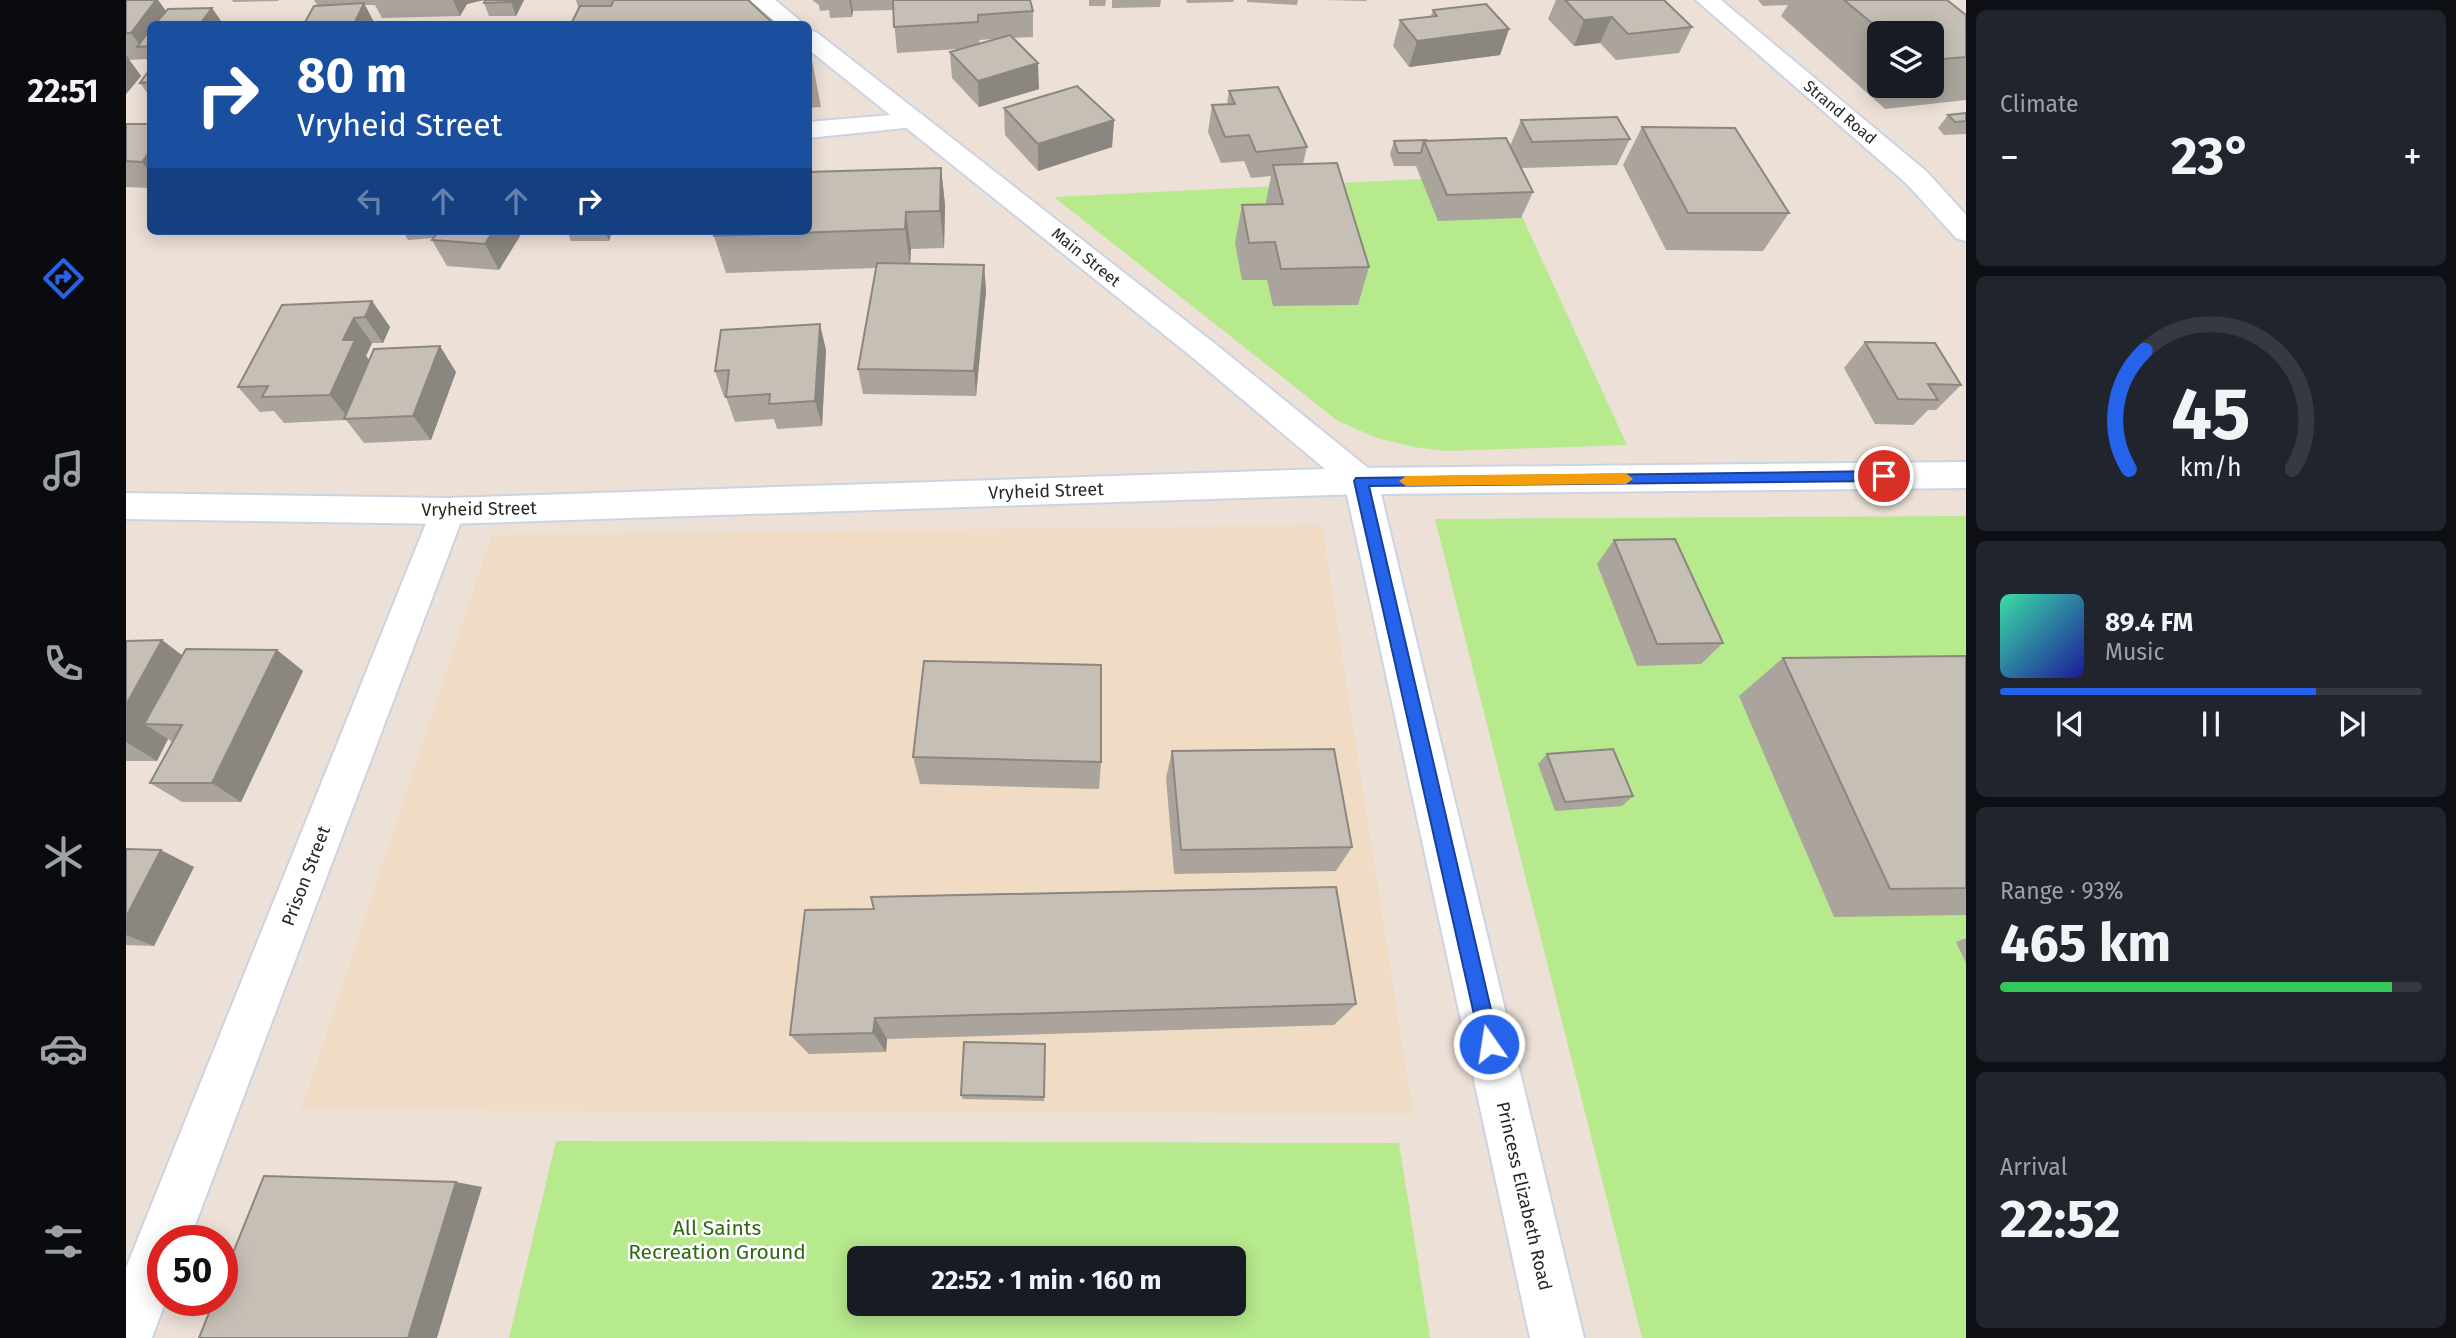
<!DOCTYPE html>
<html lang="en">
<head>
<meta charset="utf-8">
<style>
  body { margin:0; font-family:"Fira Sans",sans-serif; background:#20242c; color:#f1f3f6; height:100vh; display:flex; flex-direction:column; font-size:26px; white-space:nowrap }
  * { box-sizing:border-box; margin:0 }
  p { font-size:23px; color:#9ea1a6 }
  .icon { flex:none; width:38px; height:38px; fill:none; stroke:currentColor; stroke-width:2; stroke-linecap:round; stroke-linejoin:round }
  .map { position:relative; flex:1; overflow:hidden }
  .side { display:flex; flex-direction:column; gap:10px; padding:10px; background:#0d0f14; width:490px }
  .side>* { flex:none }
  .guide { position:absolute; left:21px; top:21px; width:665px; height:214px; border-radius:10px; box-shadow:0 4px 18px #0003; background:#1a4fa0; color:#fff; overflow:hidden }
  .tools { position:absolute; left:1741px; top:21px; display:grid; gap:14px }
  .tools a { display:grid; place-items:center; width:77px; height:77px; border-radius:10px; background:#171b24; box-shadow:0 4px 18px #0003; font-size:35px }
  .speed { position:absolute; left:21px; top:1225px; display:flex; gap:14px; font-size:35px; font-weight:700; text-align:center }
  .speed>* { display:grid; place-content:center; width:91px; height:91px; border-radius:50%; background:#171b24; box-shadow:0 4px 18px #0003; line-height:1 }
  .speed .limit { border:10px solid #d22; background:#fff; color:#111 }
  .pin { position:absolute; display:grid; place-items:center; width:60px; height:60px; color:#fff; margin:-30px; border:4px solid #fff; border-radius:50%; box-shadow:0 2px 7px #0007 }
  .me { position:absolute; width:77px; margin:-38px; rotate:347deg; stroke-linejoin:round; filter:drop-shadow(0 0 5px #0008) }
  .turn { display:flex; align-items:center; gap:24px; height:147px; padding:0 35px; font-size:32px }
  .turn .icon { width:91px; height:91px; stroke-width:2.5 }
  .turn b { display:block; font-size:49px; line-height:60px }
  .lanes { display:flex; align-items:center; height:66px; padding:0 35px; background:#0003; justify-content:center; gap:35px; direction:ltr }
  .lanes .off { opacity:.35 }
  .big { font-size:52px; font-weight:700; line-height:1.1 }
  .side .widget { flex:1; display:flex; flex-direction:column; justify-content:center; gap:10px; min-width:0; padding:0 24px; border-radius:10px; background:#20242c }
  .side .dial { align-items:center; gap:0 }
  .dial svg { height:182px; overflow:visible; fill:none; stroke:#363941; stroke-width:7; stroke-linecap:round; text-anchor:middle }
  .dial text { fill:#f1f3f6; stroke:none }
  .song { display:flex; align-items:center; gap:21px }
  .cover { width:84px; height:84px; border-radius:10px; background:linear-gradient(135deg,hsl(160 70% 55%),hsl(240 70% 35%)) }
  .played { height:7px; border-radius:4px; background:linear-gradient(90deg,#2563eb 75%,#363941 75%) }
  .keys { display:flex; justify-content:space-around; direction:ltr }
  .heat { display:flex; justify-content:space-between; align-items:center; font-size:38px; direction:ltr }
  .charge { height:10px; border-radius:5px; background:linear-gradient(90deg,#34c759 93%,#363941 0) }
  .trip { position:absolute; left:721px; top:1246px; width:399px; height:70px; border-radius:10px; background:#171b24; box-shadow:0 4px 18px #0003; font-weight:700; line-height:70px; text-align:center }
  main { display:flex; flex:1; min-height:0 }
  .tab-bar { display:flex; flex-direction:column; width:126px; justify-content:space-around; align-items:center; background:#090b0e; color:#9ea1a6 }
  .tab-bar .icon { width:49px; height:49px }
  .tab-bar .selected { color:#2563eb }
  .tab-bar b { font-size:32px; color:#f1f3f6 }
  .map>svg:first-child { display:block }
  .education { fill:#f0dcc4 }
  .green { fill:#b7e98d; fill-rule:evenodd }
  .lines { fill:none; stroke-linecap:round; stroke-linejoin:round }
  .minor-casing { stroke:#ccd3e3; stroke-width:4 }
  .tertiary-casing { stroke:#ccd3e3; stroke-width:4 }
  .secondary-casing { stroke:#ccd3e3; stroke-width:4 }
  .minor { fill:#fff; fill-rule:evenodd }
  .tertiary { fill:#fff; fill-rule:evenodd }
  .secondary { fill:#fff; fill-rule:evenodd }
  .wall { fill:#aaa49d; fill-rule:evenodd }
  .shaded-wall { fill:#8b867f }
  .building { fill:#c6bfb6; stroke:#8b867f; stroke-width:2 }
  .route { fill:#2563eb; stroke:#184099; stroke-width:2 }
  .slow { fill:#f59e0b }
  .labels { text-anchor:middle; dominant-baseline:central; stroke-width:5; stroke-linejoin:round; paint-order:stroke }
  .far-street-label { font-size:16px; fill:#272727; stroke:#fff }
  .street-label { font-size:18px; fill:#272727; stroke:#fff }
  .near-park-label { font-size:21px; fill:#2f6912; stroke:#fff }
</style>
</head>
<body>
<main>
<nav class="tab-bar">
<b>22:51</b>
<svg class="icon selected" aria-label="directions" viewBox="0 0 24 24"><path d="M12 3l9 9-9 9-9-9zM9 14v-3h6M13 9l2 2-2 2"/></svg>
<svg class="icon" aria-label="music" viewBox="0 0 24 24"><path d="M9 18V5l10-2v13"/><circle cx="6" cy="18" r="3"/><circle cx="16" cy="16" r="3"/></svg>
<svg class="icon" aria-label="phone" viewBox="0 0 24 24"><path d="M5 4h4l2 5-3 2q2 4 5 5l2-3 5 2v4C11 20 4 13 5 4z"/></svg>
<svg class="icon" aria-label="climate" viewBox="0 0 24 24"><path d="M12 3v18M4 7l16 10M4 17L20 7"/></svg>
<svg class="icon" aria-label="car" viewBox="0 0 24 24"><path d="M5 17H2v-5l4-1 3-4h7l3 4 3 1v5h-3M9 17h6M6 11h13"/><circle cx="7" cy="17" r="2"/><circle cx="17" cy="17" r="2"/></svg>
<svg class="icon" aria-label="filters" viewBox="0 0 24 24"><path d="M4 7h16M4 17h16"/><circle cx="9" cy="7" r="2"/><circle cx="15" cy="17" r="2"/></svg>
</nav>
<div class="map">
<svg width="1840" height="1338" viewBox="0 0 1840 1338">
  <rect width="100%" height="100%" fill="#ece0d7"/>
  <path class="education" d="M1196 525 1287 1114 175 1110 366 535Z"/>
  <path class="green" d="M1377 175 1501 445 1321 451 1288 447 1251 438 1212 421 928 197Z
    M1840 516V1338H1516L1309 519Z
    M430 1141 1273 1143 1304 1338H383ZM733 1258H1108V1304H733Z"/>
  <g class="lines">
    <g class="minor-casing">
      <path id="minor" d="M789 113 798 116 802 121 798 126 682 138V122Z
        M322 498 334 502 339 511 63 1241H37V1300H40L27 1335 26 1338H0V1268L305 511 310 502Z"/>
    </g>
    <g class="tertiary-casing">
      <path id="tertiary" d="M624 0H649L678 24H652Z
        M1570 0H1595L1801 172 1840 215V241L1830 238 1781 184Z
        M682 30 690 32 1088 343 1247 472 1252 481 1247 490 1235 494 322 524 0 519V493L322 498 1199 469 1066 357 682 49Z"/>
    </g>
    <g class="secondary-casing">
      <path id="secondary" d="M1840 462V488L1255 494 1458 1338H1404L1218 481 1223 472 1235 468Z"/>
    </g>
    <use href="#minor" class="minor"/>
    <use href="#tertiary" class="tertiary"/>
    <use href="#secondary" class="secondary"/>
  </g>
  <path class="wall" d="M0 0H32L40 11 86 8 97 24H24V65L20 59 3 60 15 76 0 94Z
    M106 0H153L152 1 107 2Z
    M188 0H358L341 4 334 16 256 18 249 5H191Z
    M359 0H398L390 16H363L358 3Z
    M450 0H622L452 7Z
    M686 0H904L907 11V37L887 38 913 89 853 107 826 78 824 52 832 49 771 53 767 10 727 11 726 17 704 18 703 10 694 11 693 5ZM868 39 854 43 853 40Z
    M963 0H980L979 6H963Z
    M986 0H1035L1034 7 986 8Z
    M1060 0H1108L1107 2 1061 3Z
    M1121 0H1172L1171 5 1121 2Z
    M1197 0H1241L1240 1Z
    M1430 0H1538L1566 27 1553 53 1490 60 1474 43 1448 46 1422 19Z
    M1632 0H1821L1840 15V100L1759 109 1655 16 1662 5 1637 6ZM1754 33H1806V86H1754Z
    M1307 10 1383 29 1374 55 1283 67 1267 46 1274 20 1305 16Z
    M682 57 686 60 695 107 682 108Z
    M24 69V97L14 83Z
    M1103 91 1181 147 1177 164 1243 267 1232 305 1147 306 1141 280H1116L1109 243 1116 205H1140V202L1145 176 1125 178 1118 161 1095 163 1082 132 1086 105 1101 104Z
    M878 108 988 120 986 147 912 171 879 135Z
    M1840 113V134L1818 135 1812 128 1822 115Z
    M1395 120 1504 139 1491 165 1395 168 1407 192 1395 218 1312 221 1290 166H1268L1264 154 1268 141H1301L1384 146Z
    M0 124H24V188L0 187Z
    M1516 127 1663 213 1637 251 1540 250 1497 165Z
    M815 168 819 205 818 248 785 249 784 263 858 265 860 291 850 396 737 394 732 369 750 268 600 273 588 236Z
    M277 231H397L373 270 321 266 306 240 307 238 282 240Z
    M441 231H486L483 241H445Z
    M246 301 264 327 257 343H246L240 356 243 360 330 372 305 440 238 443 220 420 158 423 148 411 134 412 112 387Z
    M1739 342 1835 385 1810 410H1802L1787 425 1749 424 1718 368Z
    M700 350 696 426 651 429 648 419 609 422 600 397H598L589 371Z
    M1488 540 1597 643 1575 664 1511 666 1471 564Z
    M36 640 56 656 151 650 177 671 115 802H56L24 783 46 742 42 739 31 761H0V641Z
    M1840 656V915L1708 917 1613 696 1657 658Z
    M1046 751 1226 847 1210 871 1048 874 1040 778Z
    M1421 754 1507 796 1496 806 1429 811 1412 764Z
    M787 757 975 762 973 789 794 784Z
    M0 849 68 867 28 946 0 945Z
    M679 910 1230 1004 1208 1025 761 1039 760 1052 683 1054 664 1035Z
    M1840 938V963L1830 942Z
    M919 1044 918 1101 837 1099 835 1095Z"/>
  <path class="shaded-wall" d="M30 0H32L49 24H24V46H15L5 33Z
    M327 0H358L341 4 334 16Z
    M386 0H398L390 16 385 2Z
    M723 0H725L727 11 726 17Z
    M238 3 249 24H228Z
    M86 8 97 24H74Z
    M1486 17 1474 43 1448 46 1458 20Z
    M1383 29 1374 55 1283 67 1291 41Z
    M0 55 15 76 0 94Z
    M912 63 913 89 853 107 852 81Z
    M988 120 986 147 912 171V144Z
    M24 151V173L16 162Z
    M815 168 819 205 818 248 814 211Z
    M780 212 785 249 784 267 779 229Z
    M367 231H397L373 270 359 244Z
    M479 231H486L483 241Z
    M858 265 860 291 850 396 848 371Z
    M246 301 264 327 257 343 239 317Z
    M228 318 246 343 240 356 247 365 222 418 204 395 217 340Z
    M694 324 700 350 696 426 689 401Z
    M314 346 330 372 305 440 287 416Z
    M36 640 77 671 18 724 42 739 31 761 0 742V705Z
    M151 650 177 671 115 802 86 783Z
    M35 850 68 867 28 946 0 935V917Z
    M749 1018 761 1039 760 1052 747 1033Z
    M330 1182 356 1187 311 1338H282Z"/>
  <path class="building" d="M0 0H30L5 33H0Z
    M359 0H386L385 2 358 3Z
    M488 0H622L648 24H445L454 6H485Z
    M767 0H904L907 11 852 15V22L768 27Z
    M1439 0H1538L1566 27 1502 34 1486 17 1458 20Z
    M1718 0H1821L1840 15V57L1806 60V33H1758Z
    M238 3 228 24H178L188 6Z
    M1360 4 1383 29 1291 41 1274 20 1311 16 1307 10Z
    M86 8 74 24H29L42 9Z
    M24 30V46L11 47Z
    M884 35 912 63 852 81 824 52Z
    M24 69V82L14 83Z
    M951 86 988 120 912 144 878 108Z
    M1152 87 1181 147 1130 152 1123 135 1099 137 1086 105 1109 104 1103 91Z
    M1840 113V121L1829 122 1822 115Z
    M1491 117 1504 139 1406 142 1395 120Z
    M0 124H24V151L16 162 0 161Z
    M1516 127 1609 128 1663 213H1562Z
    M1380 138 1407 192 1321 195 1298 141Z
    M1300 140 1301 141H1298L1295 153H1272L1268 141Z
    M1211 163 1243 267 1155 269 1149 242 1123 243 1116 205 1157 204 1147 165Z
    M815 168 814 211 780 212 779 229 588 236 589 231H682V172Z
    M313 231H367L359 244 306 240Z
    M751 263 858 265 848 371 732 369Z
    M246 301 239 317 228 318 217 340H229L204 395 136 397 142 386 112 387 156 305Z
    M694 324 689 401 643 404 644 394 600 397 603 370 589 371 595 330Z
    M1739 342 1809 343 1835 385 1802 384 1812 400 1772 399Z
    M314 346 287 416 218 419 248 349Z
    M1549 539 1597 643 1531 644 1488 540Z
    M36 640 0 705V641Z
    M60 649 151 650 86 783H24L56 725 18 724Z
    M1840 656V888L1764 889 1657 658Z
    M798 661 975 665V762L787 757Z
    M1208 749 1226 847 1055 850 1046 751Z
    M1487 749 1507 796 1439 802 1421 754Z
    M0 849 35 850 0 917Z
    M1210 887 1230 1004 749 1018 747 1033 664 1035 679 910 748 909 745 897Z
    M838 1042 919 1044 918 1097 835 1095Z
    M138 1176 330 1182 282 1338H73L88 1300H96V1280Z"/>
  <path class="route" d="M1758 471 1765 476 1758 481 1243 486 1373 1044 1370 1050 1363 1053 1356 1050 1228 481 1230 478Z"/>
  <path class="slow" d="M1500 473 1507 479 1500 484 1280 486 1273 481 1280 476Z"/>
  <g class="labels">
    <g class="far-street-label">
      <text transform="translate(1714 112) rotate(40)">Strand Road</text>
      <text transform="translate(960 257) rotate(39)">Main Street</text>
    </g>
    <g class="street-label">
      <text transform="translate(920 491) rotate(-2)">Vryheid Street</text>
      <text transform="translate(353 509) rotate(-1)">Vryheid Street</text>
      <text transform="translate(180 876) rotate(-69)">Prison Street</text>
      <text transform="translate(1398 1196) rotate(77)">Princess Elizabeth Road</text>
    </g>
    <g class="near-park-label">
      <text x="591" y="1228">All Saints<tspan x="591" dy="24">Recreation Ground</tspan></text>
    </g>
  </g>
</svg>
<div class="tools">
<a><svg class="icon" aria-label="layers" viewBox="0 0 24 24"><path d="M12 4l9 5-9 5-9-5zM3 14l9 5 9-5"/></svg></a>
</div>
<div class="speed"><div class="limit">50</div></div>
<div class="pin" style="left:1758px;top:476px;background:#d93025"><svg class="icon" aria-label="arrive" viewBox="0 0 24 24"><path d="M6 21V4h12l-3 4 3 4H6"/></svg></div>
<svg class="me" style="left:1363px;top:1044px" viewBox="-20 -20 40 40"><circle r="17" fill="#2563eb" stroke="#fff" stroke-width="3"/><path d="M0-11L8 9 0 5-8 9z" fill="#fff"/></svg>
<div class="trip">22:52 · 1 min · 160 m</div>
<div class="guide">
<div class="turn"><svg class="icon" aria-label="right" viewBox="0 0 24 24"><path d="M7 20v-9h11M14 6l5 5-5 5"/></svg><div><b>80 m</b>Vryheid Street</div></div>
<div class="lanes"><svg class="icon off" aria-label="left" viewBox="0 0 24 24"><path d="M17 20v-9H6M10 6l-5 5 5 5"/></svg><svg class="icon off" aria-label="ahead" viewBox="0 0 24 24"><path d="M12 20V5M6 11l6-6 6 6"/></svg><svg class="icon off" aria-label="ahead" viewBox="0 0 24 24"><path d="M12 20V5M6 11l6-6 6 6"/></svg><svg class="icon" aria-label="right" viewBox="0 0 24 24"><path d="M7 20v-9h11M14 6l5 5-5 5"/></svg></div>
</div>
</div>
<section class="side">
<div class="widget"><p>Climate</p>
<div class="heat"><a>−</a><b class="big">23°</b><a>+</a></div>
</div>
<div class="widget dial"><svg viewBox="0 0 100 80">
<path d="M14 69A42 42 0 1 1 86 69"/>
<path d="M14 69A42 42 0 0 1 21 17" stroke="#2563eb"/>
<text x="50" y="56" font-size="32" font-weight="700">45</text>
<text x="50" y="72" font-size="11">km/h</text>
</svg></div>
<div class="widget">
<div class="song"><i class="cover"></i><div><b>89.4 FM</b><p>Music</p></div></div>
<div class="played"></div>
<div class="keys"><svg class="icon" aria-label="previous" viewBox="0 0 24 24"><path d="M18 5L8 12l10 7zM5 5v14"/></svg><svg class="icon" aria-label="pause" viewBox="0 0 24 24"><path d="M8 5v14M16 5v14"/></svg><svg class="icon" aria-label="next" viewBox="0 0 24 24"><path d="M6 5l10 7-10 7zM19 5v14"/></svg></div>
</div>
<div class="widget"><p>Range · 93%</p><b class="big">465 km</b><div class="charge"></div></div>
<div class="widget"><p>Arrival</p><b class="big">22:52</b></div>
</section>
</main>
</body>
</html>
